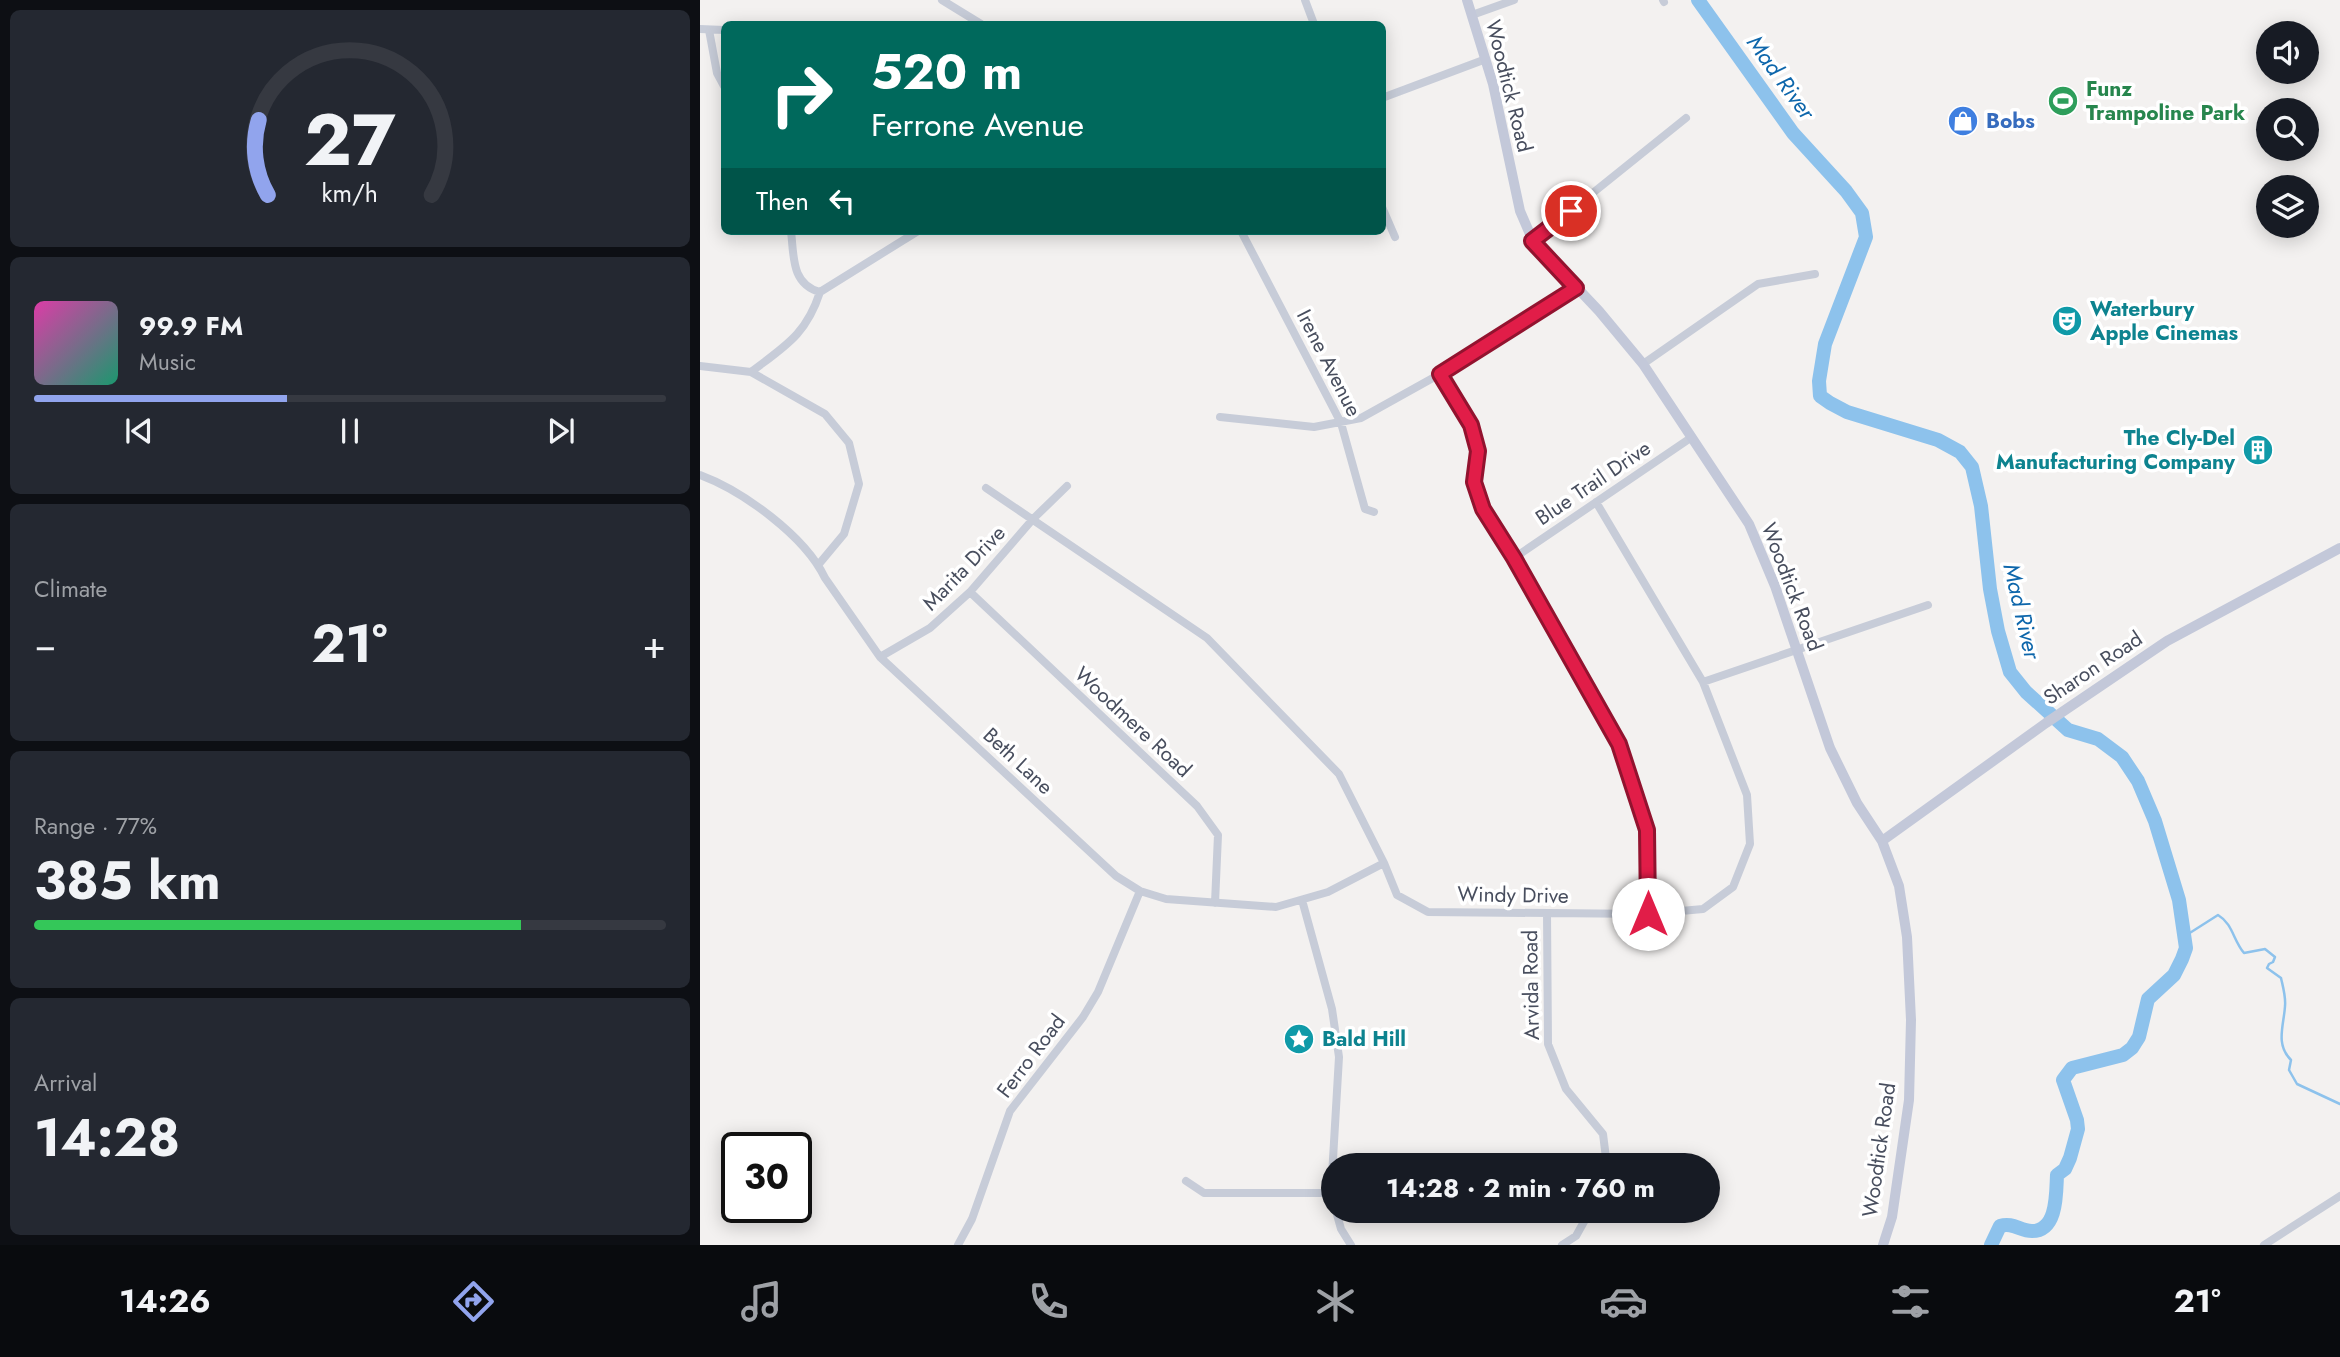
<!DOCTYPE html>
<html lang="en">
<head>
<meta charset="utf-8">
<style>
  body { margin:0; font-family:Jost,sans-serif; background:#242831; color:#f1f3f6; height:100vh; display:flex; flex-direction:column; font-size:26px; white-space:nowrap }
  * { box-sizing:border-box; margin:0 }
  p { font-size:23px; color:#9ea1a6 }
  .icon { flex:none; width:38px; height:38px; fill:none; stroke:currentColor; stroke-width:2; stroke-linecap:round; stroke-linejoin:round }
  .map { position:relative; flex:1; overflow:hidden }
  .panel { display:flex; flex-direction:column; gap:10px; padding:10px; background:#0d0f14; width:700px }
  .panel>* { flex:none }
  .hud { position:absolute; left:21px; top:21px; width:665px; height:214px; border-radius:10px; box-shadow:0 4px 18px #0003; background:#00695c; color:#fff; overflow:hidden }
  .controls { position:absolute; left:1556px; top:21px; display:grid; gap:14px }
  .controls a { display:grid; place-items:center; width:63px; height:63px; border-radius:50%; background:#171b24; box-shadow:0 4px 18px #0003; font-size:35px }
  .speed { position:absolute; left:21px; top:1132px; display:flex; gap:14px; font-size:35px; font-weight:700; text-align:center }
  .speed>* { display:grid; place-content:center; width:91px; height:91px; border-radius:50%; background:#171b24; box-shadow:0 4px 18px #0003; line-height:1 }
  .speed .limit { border:4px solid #111; border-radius:10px; background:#fff; color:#111 }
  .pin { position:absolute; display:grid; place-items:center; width:60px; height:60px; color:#fff; margin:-30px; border:4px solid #fff; border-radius:50%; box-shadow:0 2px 7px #0007 }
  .me { position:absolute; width:77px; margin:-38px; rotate:0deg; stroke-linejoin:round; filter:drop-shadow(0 0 5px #0008) }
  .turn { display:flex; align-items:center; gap:24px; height:147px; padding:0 35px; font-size:32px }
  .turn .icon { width:91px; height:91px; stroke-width:2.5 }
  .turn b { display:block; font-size:49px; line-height:60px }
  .then { display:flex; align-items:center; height:66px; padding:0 35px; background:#0003; gap:14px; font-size:26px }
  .big { font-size:52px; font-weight:700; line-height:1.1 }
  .panel .tile { flex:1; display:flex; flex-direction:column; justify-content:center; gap:10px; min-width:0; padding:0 24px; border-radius:10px; background:#242831 }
  .panel .dial { align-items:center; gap:0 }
  .dial svg { height:182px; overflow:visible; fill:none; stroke:#363941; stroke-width:7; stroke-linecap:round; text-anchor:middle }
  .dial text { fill:#f1f3f6; stroke:none }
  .song { display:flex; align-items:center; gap:21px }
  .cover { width:84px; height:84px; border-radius:10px; background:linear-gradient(135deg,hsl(320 70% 55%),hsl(160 70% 35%)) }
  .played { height:7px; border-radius:4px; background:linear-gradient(90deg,#91a4ed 40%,#363941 40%) }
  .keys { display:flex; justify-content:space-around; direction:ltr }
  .heat { display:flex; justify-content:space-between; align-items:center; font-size:38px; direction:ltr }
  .charge { height:10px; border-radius:5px; background:linear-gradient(90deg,#34c759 77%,#363941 0) }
  .trip { position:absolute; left:621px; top:1153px; width:399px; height:70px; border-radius:35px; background:#171b24; box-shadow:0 4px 18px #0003; font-weight:700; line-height:70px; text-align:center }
  .tabs { display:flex; height:112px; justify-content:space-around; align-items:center; background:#090b0e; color:#9ea1a6 }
  .tabs .icon { width:49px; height:49px }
  .tabs .on { color:#91a4ed }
  .tabs b { font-size:32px; color:#f1f3f6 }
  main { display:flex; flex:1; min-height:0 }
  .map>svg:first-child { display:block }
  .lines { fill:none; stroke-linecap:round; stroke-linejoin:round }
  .stream { stroke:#8dc2ec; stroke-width:2.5 }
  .river { stroke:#8dc2ec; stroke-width:14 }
  .street { stroke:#c7ccd8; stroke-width:8 }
  .secondary { stroke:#c3c8d9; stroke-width:10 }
  .route-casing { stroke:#92132f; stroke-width:18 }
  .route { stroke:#e11d48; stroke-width:12 }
  .labels { text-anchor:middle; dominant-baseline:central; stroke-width:7; stroke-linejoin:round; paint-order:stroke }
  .street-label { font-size:21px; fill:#484e5e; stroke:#fff }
  .leisure-label { font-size:21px; font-weight:bold; fill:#27864d; stroke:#fff; text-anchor:start }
  .shop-label { font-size:21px; font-weight:bold; fill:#366cbe; stroke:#fff; text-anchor:start }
  .culture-label { font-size:21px; font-weight:bold; fill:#0d838f; stroke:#fff; text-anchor:start }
  .water-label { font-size:23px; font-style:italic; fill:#0d66ab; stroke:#fff }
</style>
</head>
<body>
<main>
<section class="panel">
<div class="tile dial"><svg viewBox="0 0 100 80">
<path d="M14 69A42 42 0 1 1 86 69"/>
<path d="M14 69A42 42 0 0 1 10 36" stroke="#91a4ed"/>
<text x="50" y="56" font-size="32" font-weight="700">27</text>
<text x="50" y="72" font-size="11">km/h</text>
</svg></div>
<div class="tile">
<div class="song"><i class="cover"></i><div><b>99.9 FM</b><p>Music</p></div></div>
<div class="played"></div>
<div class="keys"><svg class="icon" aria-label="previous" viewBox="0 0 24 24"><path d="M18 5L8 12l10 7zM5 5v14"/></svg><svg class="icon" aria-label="pause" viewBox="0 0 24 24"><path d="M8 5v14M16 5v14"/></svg><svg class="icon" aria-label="next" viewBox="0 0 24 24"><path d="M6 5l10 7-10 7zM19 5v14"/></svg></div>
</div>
<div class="tile"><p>Climate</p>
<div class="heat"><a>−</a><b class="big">21°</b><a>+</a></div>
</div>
<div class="tile"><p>Range · 77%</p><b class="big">385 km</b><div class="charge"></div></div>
<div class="tile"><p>Arrival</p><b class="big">14:28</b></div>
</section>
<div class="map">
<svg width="1640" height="1245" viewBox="0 0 1640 1245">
  <rect width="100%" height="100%" fill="#f3f1f0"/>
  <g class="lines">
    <path class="stream" d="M1485 936 1518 915C1533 924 1533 940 1544 953L1565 949 1575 957 1573 962 1569 964 1567 968 1581 978C1583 987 1586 997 1585 1006 1584 1025 1575 1044 1591 1060L1589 1070 1597 1084 1640 1104"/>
    <path class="river" d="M998 0 1093 133 1146 191 1162 213 1166 237 1125 344 1119 381 1120 396 1130 403 1147 412 1238 440 1260 452 1272 467 1281 506 1290 589 1298 631 1310 672 1326 692 1368 730 1398 739 1422 757 1438 781 1455 821 1479 900 1486 948 1482 959 1474 975 1448 999 1439 1037 1432 1048 1423 1055 1372 1068 1363 1080 1377 1120 1378 1129 1370 1158 1365 1169 1357 1175C1356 1192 1358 1231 1332 1231 1320 1231 1313 1222 1300 1226L1291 1245"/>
    <path class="street" d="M242 0 281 24
      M605 0 614 24
      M963 0 964 2
      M772 15 814 0
      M0 29 24 30
      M9 30 17 73 24 86
      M682 98 786 59
      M682 207 695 237
      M91 231C94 256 91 284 120 292
      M541 231 641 423 665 509 674 512
      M833 241 986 118
      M943 364 1058 284 1115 274
      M0 366 51 372 125 414 149 443 159 484 144 534 119 564
      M51 372C85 346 106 335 120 292L218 231
      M740 374 771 425 778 451 774 482 783 509 814 558 919 744 947 830 948 914
      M520 417 614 427 661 418 740 374 876 288
      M0 475C43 491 105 536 125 578L180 657 416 876 440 891 466 899 576 907 628 892 684 863
      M286 488 507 638 639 774 684 863 697 895 728 912 948 914 1003 909 1033 887 1050 844 1047 795 1003 682 896 502
      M814 558 992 437
      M270 592 497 806 518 835 515 903
      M180 657 230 628 270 592 333 519 367 486
      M1003 682 1228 605
      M602 900 632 1009 639 1057 631 1193 634 1203
      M847 913 848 1044 866 1089 903 1134 907 1166
      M486 1181 504 1193H631
      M636 1211 641 1229 651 1245
      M258 1245 272 1219 310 1111 383 1017 398 992 440 891
      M862 1245 876 1236 890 1211
      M1564 1245 1640 1196"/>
    <path class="secondary" d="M767 0 793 84 820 211 833 241 899 311 943 364 1049 524 1075 586 1130 748 1157 803 1182 841 1199 886 1207 937 1211 1020 1209 1100 1192 1217 1183 1245
      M1182 841 1346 723 1467 641 1640 548"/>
  </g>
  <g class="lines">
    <g class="route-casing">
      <path id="route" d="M871 211 832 241 876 288 740 374 771 425 778 451 774 482 783 509 814 558 919 744 947 830 948 914"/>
    </g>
    <use href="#route" class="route"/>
  </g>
  <defs>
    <g id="stadium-disc" transform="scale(1.575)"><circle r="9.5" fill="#2e9e5b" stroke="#fff"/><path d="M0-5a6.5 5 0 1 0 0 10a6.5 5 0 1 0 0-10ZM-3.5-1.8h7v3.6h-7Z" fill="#fff"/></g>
    <g id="shop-disc" transform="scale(1.575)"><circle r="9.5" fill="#3f7fe0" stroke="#fff"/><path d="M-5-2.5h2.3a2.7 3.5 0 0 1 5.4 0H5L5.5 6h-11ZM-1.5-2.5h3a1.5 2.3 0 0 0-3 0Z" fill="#fff"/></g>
    <g id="theatre-disc" transform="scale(1.575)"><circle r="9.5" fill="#0f9aa8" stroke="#fff"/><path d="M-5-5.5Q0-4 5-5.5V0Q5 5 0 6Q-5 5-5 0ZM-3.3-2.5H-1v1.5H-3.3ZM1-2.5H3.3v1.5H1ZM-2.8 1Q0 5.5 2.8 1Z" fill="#fff"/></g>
    <g id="building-disc" transform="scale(1.575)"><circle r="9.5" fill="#0f9aa8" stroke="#fff"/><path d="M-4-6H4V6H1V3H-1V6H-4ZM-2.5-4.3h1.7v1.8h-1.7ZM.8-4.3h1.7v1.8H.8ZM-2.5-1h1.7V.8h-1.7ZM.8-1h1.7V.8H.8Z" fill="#fff"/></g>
    <g id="sight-disc" transform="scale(1.575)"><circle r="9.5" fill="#0f9aa8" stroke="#fff"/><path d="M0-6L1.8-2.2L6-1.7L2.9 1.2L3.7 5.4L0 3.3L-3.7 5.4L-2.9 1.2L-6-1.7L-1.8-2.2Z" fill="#fff"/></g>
  </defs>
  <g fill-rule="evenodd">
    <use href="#stadium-disc" x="1363" y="101"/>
    <use href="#shop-disc" x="1263" y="121"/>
    <use href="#theatre-disc" x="1367" y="321"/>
    <use href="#building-disc" x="1558" y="450"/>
    <use href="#sight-disc" x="599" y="1039"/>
  </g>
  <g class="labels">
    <g class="street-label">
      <text transform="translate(809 86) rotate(76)">Woodtick Road</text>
      <text transform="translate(629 363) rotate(63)">Irene Avenue</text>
      <text transform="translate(893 483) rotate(-34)">Blue Trail Drive</text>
      <text transform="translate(264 568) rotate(-46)">Marita Drive</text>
      <text transform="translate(1092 587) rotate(69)">Woodtick Road</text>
      <text transform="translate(1393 668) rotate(-34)">Sharon Road</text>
      <text transform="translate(433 722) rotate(43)">Woodmere Road</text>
      <text transform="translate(318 761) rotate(43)">Beth Lane</text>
      <text transform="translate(813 895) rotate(1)">Windy Drive</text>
      <text transform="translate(831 985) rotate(-91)">Arvida Road</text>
      <text transform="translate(331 1056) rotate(-53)">Ferro Road</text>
      <text transform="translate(1179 1150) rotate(-82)">Woodtick Road</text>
    </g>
    <g class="leisure-label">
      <text x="1386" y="89">Funz<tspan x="1386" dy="24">Trampoline Park</tspan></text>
    </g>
    <g class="shop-label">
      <text x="1286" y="121">Bobs</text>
    </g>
    <g class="culture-label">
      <text x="1390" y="309">Waterbury<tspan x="1390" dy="24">Apple Cinemas</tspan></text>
      <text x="1535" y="438" text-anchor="end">The Cly-Del<tspan x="1535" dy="24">Manufacturing Company</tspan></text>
      <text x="622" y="1039">Bald Hill</text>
    </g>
    <g class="water-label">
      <text transform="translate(1081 77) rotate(54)">Mad River</text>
      <text transform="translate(1322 611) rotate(77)">Mad River</text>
    </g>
  </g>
</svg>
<div class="controls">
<a><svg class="icon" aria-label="sound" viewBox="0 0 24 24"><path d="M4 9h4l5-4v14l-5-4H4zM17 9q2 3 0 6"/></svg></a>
<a><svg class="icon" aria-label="search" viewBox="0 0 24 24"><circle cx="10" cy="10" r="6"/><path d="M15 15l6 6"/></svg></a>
<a><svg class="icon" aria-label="layers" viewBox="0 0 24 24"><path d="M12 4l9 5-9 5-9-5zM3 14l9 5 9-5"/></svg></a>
</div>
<div class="speed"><div class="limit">30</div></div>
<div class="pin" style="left:871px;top:211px;background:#d93025"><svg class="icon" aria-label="arrive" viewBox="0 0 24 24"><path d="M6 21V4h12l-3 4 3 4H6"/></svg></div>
<svg class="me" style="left:948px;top:914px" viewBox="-20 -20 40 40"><circle r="19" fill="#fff"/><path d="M0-13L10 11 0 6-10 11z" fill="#e11d48"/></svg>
<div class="trip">14:28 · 2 min · 760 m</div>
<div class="hud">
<div class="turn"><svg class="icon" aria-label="right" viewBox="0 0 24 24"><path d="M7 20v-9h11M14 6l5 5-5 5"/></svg><div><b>520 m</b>Ferrone Avenue</div></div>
<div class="then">Then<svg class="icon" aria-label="left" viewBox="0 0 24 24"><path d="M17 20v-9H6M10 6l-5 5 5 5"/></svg></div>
</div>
</div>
</main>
<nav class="tabs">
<b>14:26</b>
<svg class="icon on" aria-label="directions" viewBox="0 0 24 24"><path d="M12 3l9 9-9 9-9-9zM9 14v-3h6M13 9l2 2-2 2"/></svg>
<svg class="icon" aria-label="music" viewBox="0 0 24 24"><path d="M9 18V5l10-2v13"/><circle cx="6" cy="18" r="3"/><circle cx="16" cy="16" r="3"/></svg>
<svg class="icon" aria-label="phone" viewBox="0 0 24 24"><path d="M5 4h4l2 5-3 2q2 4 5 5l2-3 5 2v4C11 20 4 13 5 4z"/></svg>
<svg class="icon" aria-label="climate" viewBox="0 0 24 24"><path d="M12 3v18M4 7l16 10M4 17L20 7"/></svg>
<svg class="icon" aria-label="car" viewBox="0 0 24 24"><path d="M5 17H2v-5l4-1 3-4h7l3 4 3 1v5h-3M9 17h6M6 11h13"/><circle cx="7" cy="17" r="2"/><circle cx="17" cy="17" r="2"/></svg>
<svg class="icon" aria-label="filters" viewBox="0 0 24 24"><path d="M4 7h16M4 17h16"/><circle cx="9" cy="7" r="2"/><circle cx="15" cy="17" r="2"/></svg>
<b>21°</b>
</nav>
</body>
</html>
